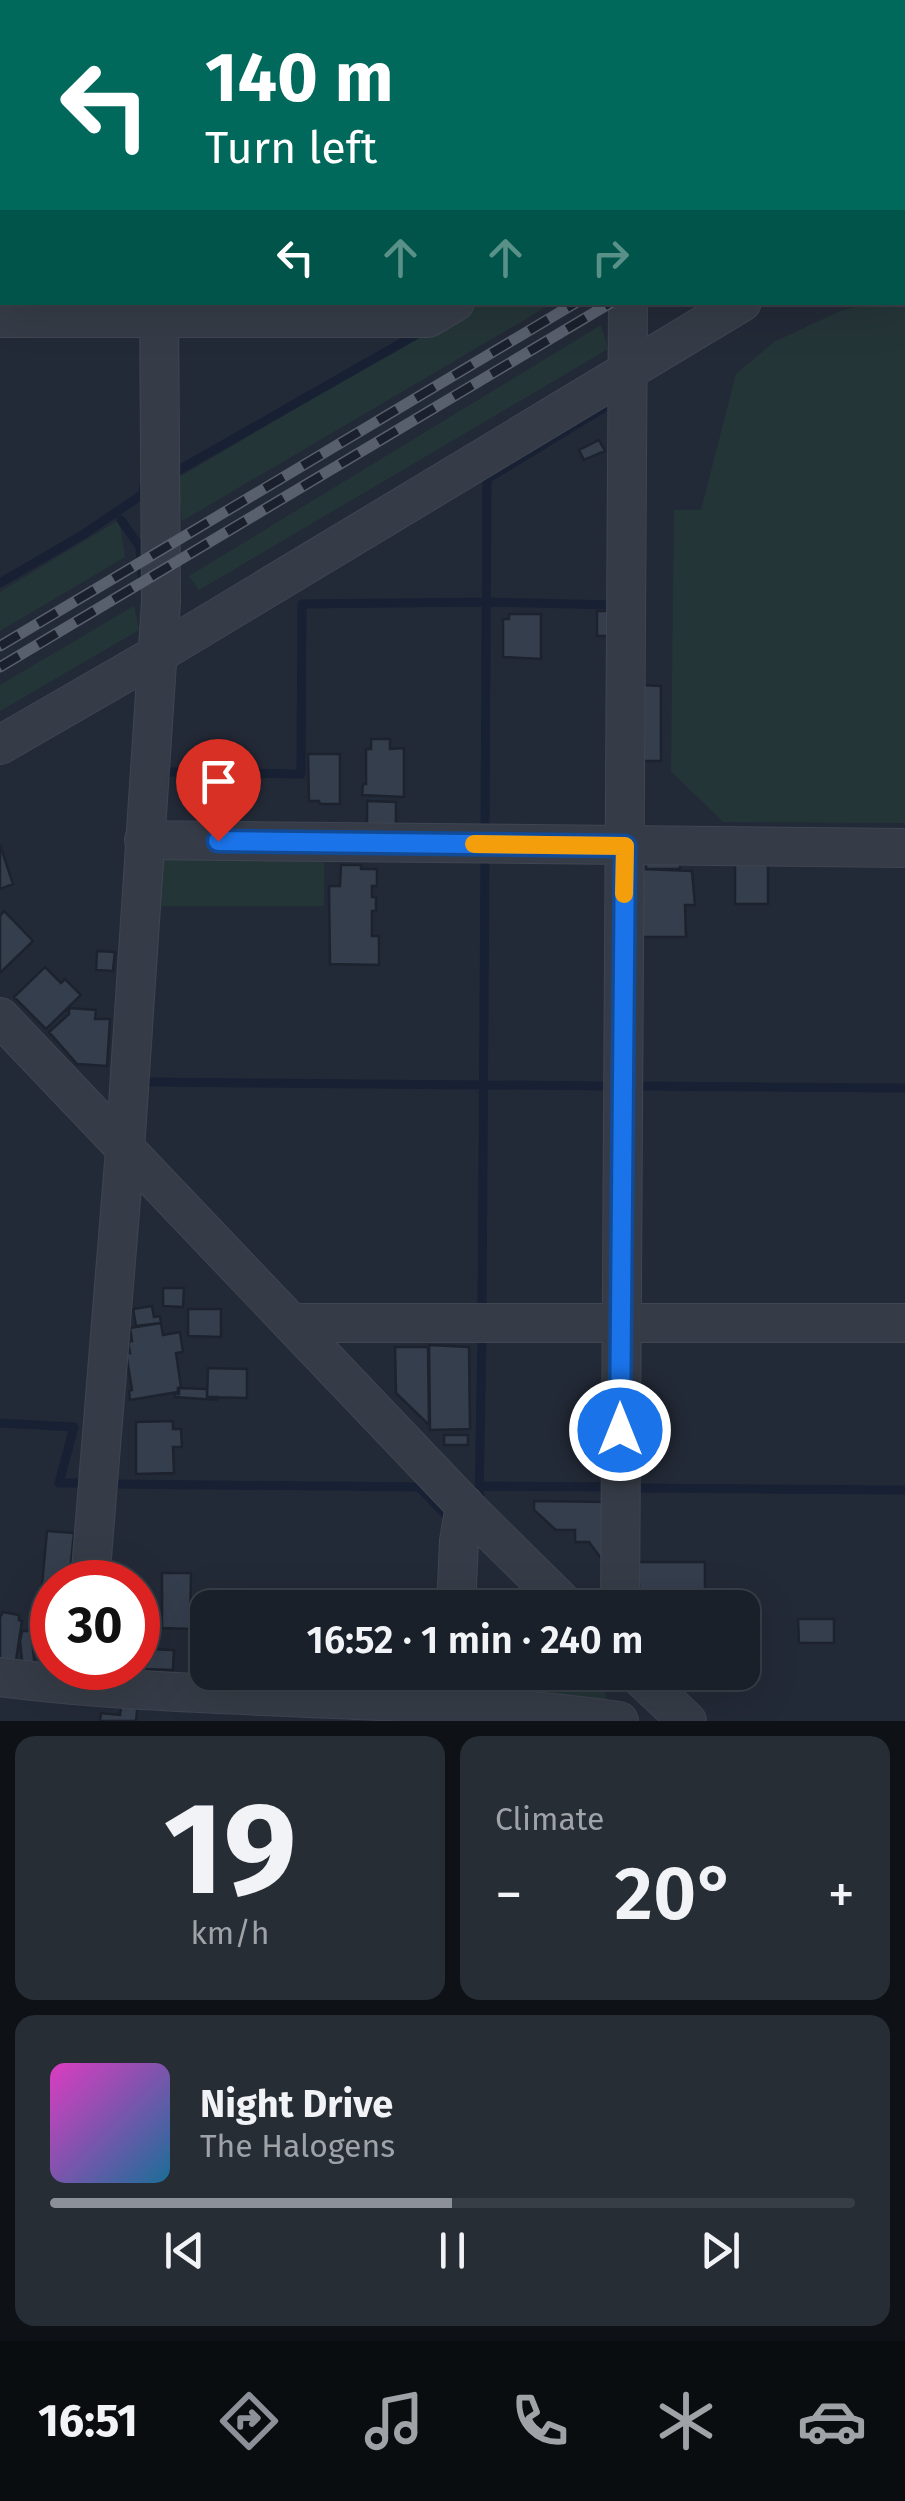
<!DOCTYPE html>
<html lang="en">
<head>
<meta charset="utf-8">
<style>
  body { margin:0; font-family:"Fira Sans",sans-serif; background:#272d35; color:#f1f3f6; height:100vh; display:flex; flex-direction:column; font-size:38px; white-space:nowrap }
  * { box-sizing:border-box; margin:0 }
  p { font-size:32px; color:#9fa3a8 }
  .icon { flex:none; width:55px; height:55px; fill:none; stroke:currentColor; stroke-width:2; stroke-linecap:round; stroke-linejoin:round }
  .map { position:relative; height:1721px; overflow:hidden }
  .panel { display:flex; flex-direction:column; gap:15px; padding:15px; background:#0e1217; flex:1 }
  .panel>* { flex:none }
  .banner { position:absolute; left:0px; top:0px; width:905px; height:305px; box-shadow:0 10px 40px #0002,0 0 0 2px #383e46; background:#00695c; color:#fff; overflow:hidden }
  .speed { position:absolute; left:30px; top:1560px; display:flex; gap:20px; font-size:50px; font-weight:700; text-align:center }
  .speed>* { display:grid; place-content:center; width:130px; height:130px; border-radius:50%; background:#1a2029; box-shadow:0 10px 40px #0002,0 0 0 2px #383e46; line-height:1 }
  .speed .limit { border:15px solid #d22; background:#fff; color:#111 }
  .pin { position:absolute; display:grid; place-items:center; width:85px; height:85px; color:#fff; margin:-102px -42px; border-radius:50% 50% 50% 0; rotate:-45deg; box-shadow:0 0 10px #0007 }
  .pin .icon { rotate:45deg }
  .me { position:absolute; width:110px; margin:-55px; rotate:0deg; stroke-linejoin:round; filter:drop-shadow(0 0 8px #0008) }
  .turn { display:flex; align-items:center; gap:35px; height:210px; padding:0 40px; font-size:45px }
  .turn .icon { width:130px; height:130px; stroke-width:2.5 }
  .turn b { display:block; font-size:70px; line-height:85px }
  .lanes { display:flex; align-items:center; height:95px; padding:0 40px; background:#0003; justify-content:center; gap:50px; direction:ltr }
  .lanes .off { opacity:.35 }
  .big { font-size:75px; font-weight:600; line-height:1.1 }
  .panel .card { flex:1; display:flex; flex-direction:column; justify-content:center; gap:15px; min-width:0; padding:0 35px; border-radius:20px; background:#272d35 }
  .panel .dial { align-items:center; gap:0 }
  .dial b { font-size:130px; line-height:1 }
  .song { display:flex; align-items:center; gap:30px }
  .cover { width:120px; height:120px; border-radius:15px; background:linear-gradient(135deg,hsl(310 70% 55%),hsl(200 70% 35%)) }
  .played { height:10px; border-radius:5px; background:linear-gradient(90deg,#8c9099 50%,#383e46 50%) }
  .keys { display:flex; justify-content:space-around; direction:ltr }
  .heat { display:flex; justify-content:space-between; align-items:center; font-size:55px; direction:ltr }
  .panel .tiles { flex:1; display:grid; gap:15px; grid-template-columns:1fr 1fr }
  .card:last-child { grid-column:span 2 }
  .trip { position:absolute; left:190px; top:1590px; width:570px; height:100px; border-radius:20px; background:#1a2029; box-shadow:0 10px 40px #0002,0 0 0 2px #383e46; font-weight:600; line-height:100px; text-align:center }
  .menu { display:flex; height:160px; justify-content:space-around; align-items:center; background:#0a0d10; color:#9fa3a8 }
  .menu .icon { width:70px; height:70px }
  .menu .active { color:#8c9099 }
  .menu b { font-size:45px; color:#f1f3f6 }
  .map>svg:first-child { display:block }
  .green { fill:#243538 }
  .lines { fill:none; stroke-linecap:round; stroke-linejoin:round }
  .stream { stroke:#172133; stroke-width:9 }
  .building { fill:#353e4d; stroke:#1d232e; stroke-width:2.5 }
  .minor-casing { stroke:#3f4551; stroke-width:40 }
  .minor { stroke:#363c47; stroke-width:38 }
  .rail-casing { stroke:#58606e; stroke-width:11 }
  .rail { stroke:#1b212c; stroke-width:8; stroke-dasharray:22; stroke-linecap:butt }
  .route-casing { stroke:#114b97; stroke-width:25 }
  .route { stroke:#1a73e8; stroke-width:18 }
  .slow { stroke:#f59e0b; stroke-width:18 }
</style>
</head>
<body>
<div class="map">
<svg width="905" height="1721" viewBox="0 0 905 1721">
  <rect width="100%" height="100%" fill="#232a37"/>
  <path class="green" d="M903 297H905V823L723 822 671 771 674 510H701L736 374 774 342 840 311 869 303 902 302Z
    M474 303H553L182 521 178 478Z
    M601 325 608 349 199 590 189 576Z
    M119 520 125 557 0 631V592Z
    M134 606 139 630 0 711V685Z
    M324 853V906H153L158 859Z
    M496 1672 497 1676 540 1686 604 1692 608 1702 473 1697 474 1673Z"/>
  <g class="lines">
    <path class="stream" d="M902 41 905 39
      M172 474 419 333
      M121 520 140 547 143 586
      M0 583 84 534 143 494 144 485
      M171 772 301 774 302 604 486 602 615 605
      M485 830 487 479 615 401
      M145 1082 612 1086
      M633 1086 905 1088
      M482 1308 485 857
      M0 1423 74 1427 59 1483H79
      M116 1484 419 1487 451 1520
      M481 1486 612 1487
      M631 1488 905 1490
      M479 1503 482 1334
      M468 1694 469 1672"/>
  </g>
  <path class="building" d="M599 440 605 451 584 460 579 450Z
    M597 611H620V636H597Z
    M509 614H541V659L503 657V619H509Z
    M642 685 661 686V761H642Z
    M371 739H390V749L404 748V797L362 795 363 784H366V749H371Z
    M308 754H340V804H320L319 801H309Z
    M367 801 396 802V830H367Z
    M0 845 13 884 0 889Z
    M646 861H680V869H646Z
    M735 864H768V904H735Z
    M341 865H361V869H377V886H372V897H376V911H372V936H379V965L330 964 329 886H340Z
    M642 869 692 871 695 905H685L686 937H642Z
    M4 911 33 941 0 973V916Z
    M97 951 115 952 113 971 96 970Z
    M45 967 61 983 65 979 81 995 46 1029 14 997Z
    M69 1008 96 1010 95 1019H110L107 1066 77 1064 49 1032 69 1014Z
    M163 1288H184L183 1307 163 1306Z
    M152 1306 154 1317 160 1316 161 1323 136 1326 133 1309Z
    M188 1309H221V1337L188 1336Z
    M161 1323 163 1335 180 1332 183 1352 176 1353 181 1387 178 1388V1392L130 1400 129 1391 132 1390 126 1353H130L128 1342 132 1341 130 1328Z
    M429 1345 469 1347 470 1429 430 1430Z
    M395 1347H428L429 1425 396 1393Z
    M208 1368 247 1369V1398L207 1397Z
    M179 1388 207 1389V1397H217V1400L175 1397V1394H179Z
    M173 1421V1429H181L182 1447H173L174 1473 136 1474V1422Z
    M444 1435H468V1445H444Z
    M534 1501 610 1502V1558L600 1557 589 1542H575V1530H556L534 1510Z
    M47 1531 74 1533 69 1582H52V1631L38 1629Z
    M635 1562H705V1596L639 1595V1585H635Z
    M162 1573H191L190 1629 162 1628Z
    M650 1600H688V1608H651Z
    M138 1603H142L143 1636H139L140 1653 138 1656Z
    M3 1612 19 1615V1620L22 1621 15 1667 0 1665V1617Z
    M798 1619H834V1643H799Z
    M22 1631H31L35 1668 23 1670 20 1641Z
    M40 1637H49L50 1659H40Z
    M145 1649 174 1650 173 1670 144 1669Z
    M504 1672H538L536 1682Z
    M122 1700 138 1701 136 1721H100L101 1713 120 1715Z"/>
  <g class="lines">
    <g class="minor-casing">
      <path id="minor" d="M157 0V2
        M612 0 613 2
        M902 207 905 206
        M0 318H428L455 302
        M0 745 156 655 742 302
        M144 840 905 848
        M0 1017 470 1511 568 1608
        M293 1323H905
        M90 1582 125 1150 161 602 159 302
        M456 1608 459 1541 465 1505
        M620 1608 628 302
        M635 1672 687 1721
        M0 1677C205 1703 414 1692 619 1721"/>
    </g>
    <use href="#minor" class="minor"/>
    <g class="rail-casing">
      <path id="rail" d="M902 109 905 107
        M902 130 905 128
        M0 646 577 302
        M0 667 612 302"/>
    </g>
    <use href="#rail" class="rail"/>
  </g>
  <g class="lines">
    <g class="route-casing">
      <path id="route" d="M218 841 625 846 620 1430"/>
    </g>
    <use href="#route" class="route"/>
    <path class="slow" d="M474 844 625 846 624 894"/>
  </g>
</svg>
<div class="speed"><div class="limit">30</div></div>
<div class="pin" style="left:218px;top:841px;background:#d93025"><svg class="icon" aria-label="arrive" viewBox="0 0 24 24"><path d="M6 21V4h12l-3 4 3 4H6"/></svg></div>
<svg class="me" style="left:620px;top:1430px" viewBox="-20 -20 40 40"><circle r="17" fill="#1a73e8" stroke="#fff" stroke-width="3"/><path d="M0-11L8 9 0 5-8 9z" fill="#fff"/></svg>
<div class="trip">16:52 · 1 min · 240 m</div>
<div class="banner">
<div class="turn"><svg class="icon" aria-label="left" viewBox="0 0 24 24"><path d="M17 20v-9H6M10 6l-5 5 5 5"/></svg><div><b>140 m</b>Turn left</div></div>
<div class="lanes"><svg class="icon" aria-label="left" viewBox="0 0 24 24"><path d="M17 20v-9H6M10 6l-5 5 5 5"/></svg><svg class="icon off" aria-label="ahead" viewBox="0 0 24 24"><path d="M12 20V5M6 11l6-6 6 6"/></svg><svg class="icon off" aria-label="ahead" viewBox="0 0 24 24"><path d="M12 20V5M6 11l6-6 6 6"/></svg><svg class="icon off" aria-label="right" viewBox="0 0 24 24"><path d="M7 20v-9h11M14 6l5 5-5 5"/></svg></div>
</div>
</div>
<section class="panel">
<div class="tiles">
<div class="card dial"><b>19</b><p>km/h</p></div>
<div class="card"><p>Climate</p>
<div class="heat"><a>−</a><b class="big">20°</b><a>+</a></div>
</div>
<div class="card">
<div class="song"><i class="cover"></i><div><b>Night Drive</b><p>The Halogens</p></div></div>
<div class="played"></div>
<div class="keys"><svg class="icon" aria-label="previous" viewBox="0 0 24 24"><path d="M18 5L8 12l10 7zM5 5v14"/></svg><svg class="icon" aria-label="pause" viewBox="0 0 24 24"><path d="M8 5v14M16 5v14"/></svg><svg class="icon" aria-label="next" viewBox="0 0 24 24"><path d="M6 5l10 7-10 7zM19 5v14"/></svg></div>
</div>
</div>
</section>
<nav class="menu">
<b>16:51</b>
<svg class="icon active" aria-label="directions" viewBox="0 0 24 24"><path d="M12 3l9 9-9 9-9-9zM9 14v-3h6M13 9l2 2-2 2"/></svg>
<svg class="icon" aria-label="music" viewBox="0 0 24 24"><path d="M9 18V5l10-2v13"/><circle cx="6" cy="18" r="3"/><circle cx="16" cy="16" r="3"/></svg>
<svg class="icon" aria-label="phone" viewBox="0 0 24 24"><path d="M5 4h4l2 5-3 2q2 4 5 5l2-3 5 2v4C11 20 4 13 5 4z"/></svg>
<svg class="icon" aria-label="climate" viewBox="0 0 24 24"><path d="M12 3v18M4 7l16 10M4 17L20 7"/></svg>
<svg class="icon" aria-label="car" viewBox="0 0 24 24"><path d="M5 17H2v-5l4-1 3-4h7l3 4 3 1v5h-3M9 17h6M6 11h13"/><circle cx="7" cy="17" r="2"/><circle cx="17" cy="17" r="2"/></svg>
</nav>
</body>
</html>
